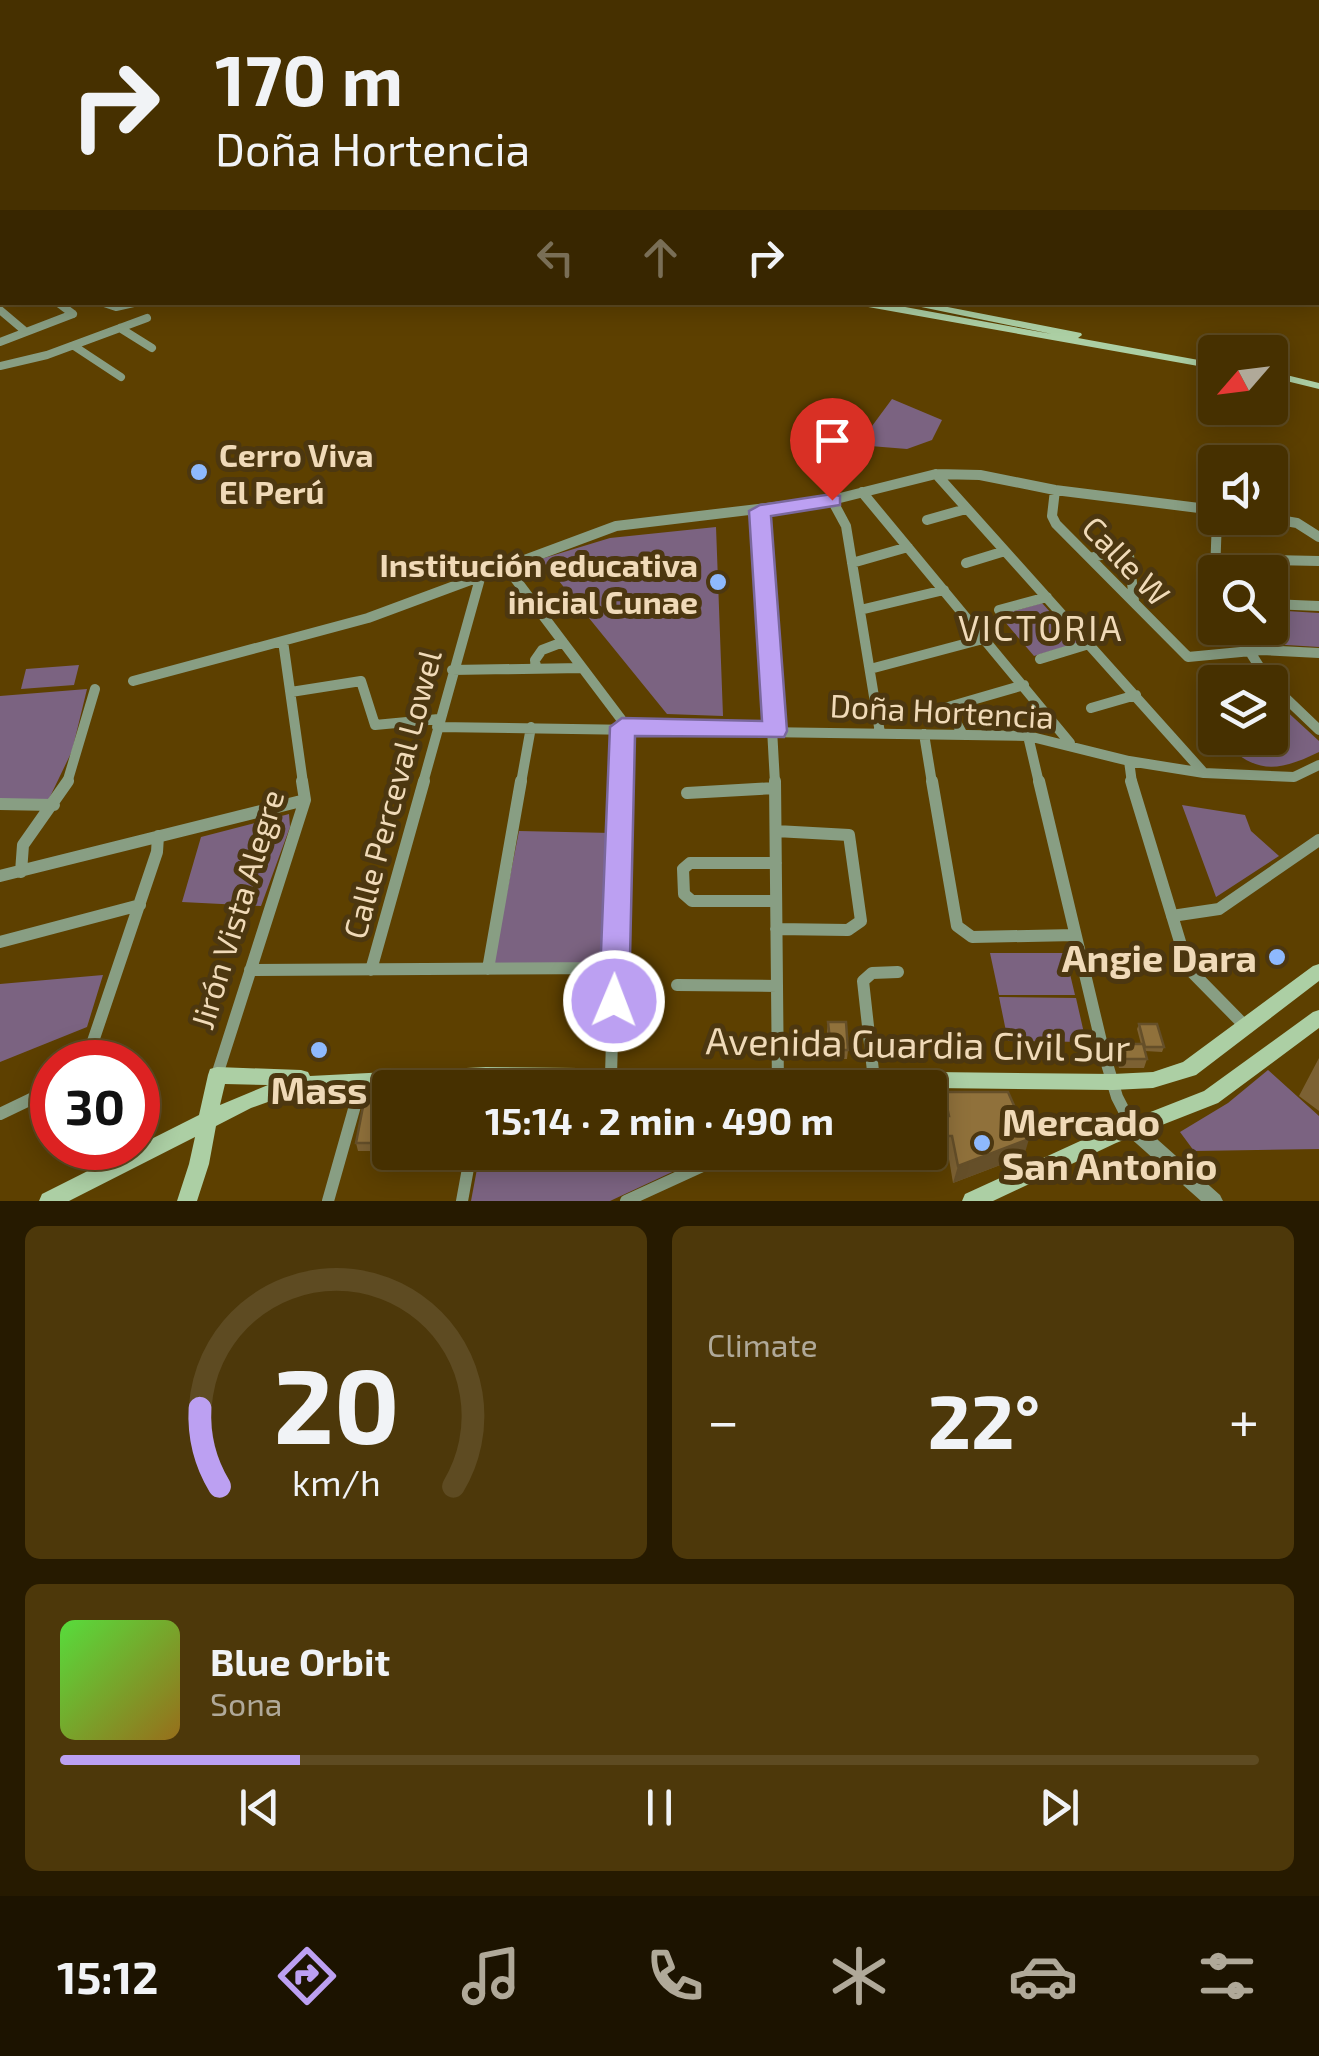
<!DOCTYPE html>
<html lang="en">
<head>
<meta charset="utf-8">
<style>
  body { margin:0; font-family:"Exo 2",sans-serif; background:#4d380a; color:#f1f3f6; height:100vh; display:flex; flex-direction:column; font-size:38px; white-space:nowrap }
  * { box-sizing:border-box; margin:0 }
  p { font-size:32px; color:#b0a999 }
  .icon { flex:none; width:55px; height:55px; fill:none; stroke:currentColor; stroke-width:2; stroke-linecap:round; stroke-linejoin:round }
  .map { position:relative; height:1201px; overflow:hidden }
  .details { display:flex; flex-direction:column; gap:25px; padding:25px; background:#261a00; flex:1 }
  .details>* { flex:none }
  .top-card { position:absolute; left:0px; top:0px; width:1320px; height:305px; box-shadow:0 5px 25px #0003,0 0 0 2px #5e4b22; background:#463000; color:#f1f3f6; overflow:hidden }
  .needle { width:65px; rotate:242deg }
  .fabs { position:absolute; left:1198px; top:335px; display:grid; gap:20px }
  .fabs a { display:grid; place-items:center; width:90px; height:90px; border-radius:10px; background:#463000; box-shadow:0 5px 25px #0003,0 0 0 2px #5e4b22; font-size:50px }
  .speed { position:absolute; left:30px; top:1040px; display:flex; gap:20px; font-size:50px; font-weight:700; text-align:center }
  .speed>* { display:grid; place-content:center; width:130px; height:130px; border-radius:50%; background:#463000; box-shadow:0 5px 25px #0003,0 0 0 2px #5e4b22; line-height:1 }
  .speed .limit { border:15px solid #d22; background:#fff; color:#111 }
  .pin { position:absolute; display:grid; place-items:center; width:85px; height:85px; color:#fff; margin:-102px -42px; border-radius:50% 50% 50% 0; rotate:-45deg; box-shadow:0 0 10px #0007 }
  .pin .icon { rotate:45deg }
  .me { position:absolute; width:110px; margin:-55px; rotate:1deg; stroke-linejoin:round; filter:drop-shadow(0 0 8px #0008) }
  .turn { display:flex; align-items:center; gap:35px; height:210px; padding:0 50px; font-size:45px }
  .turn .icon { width:130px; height:130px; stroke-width:2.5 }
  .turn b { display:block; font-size:70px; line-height:85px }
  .lanes { display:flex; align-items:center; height:95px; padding:0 50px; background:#0003; justify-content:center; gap:50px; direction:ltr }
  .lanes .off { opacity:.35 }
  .big { font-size:75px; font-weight:700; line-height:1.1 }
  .details .card { flex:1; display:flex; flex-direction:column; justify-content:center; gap:15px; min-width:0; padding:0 35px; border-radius:15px; background:#4d380a }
  .details .dial { align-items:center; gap:0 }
  .dial svg { height:260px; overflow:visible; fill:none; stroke:#5e4b22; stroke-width:7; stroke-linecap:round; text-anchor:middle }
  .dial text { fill:#f1f3f6; stroke:none }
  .song { display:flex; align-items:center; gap:30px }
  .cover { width:120px; height:120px; border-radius:15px; background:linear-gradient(135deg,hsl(110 70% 55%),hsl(40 70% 35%)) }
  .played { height:10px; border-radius:5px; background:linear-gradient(90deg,#bca0f2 20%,#5e4b22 20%) }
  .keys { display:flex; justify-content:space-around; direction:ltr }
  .heat { display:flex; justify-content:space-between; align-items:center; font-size:55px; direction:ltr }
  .details .tiles { flex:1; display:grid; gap:25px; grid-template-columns:1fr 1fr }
  .card:last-child { grid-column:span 2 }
  .trip { position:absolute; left:372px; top:1070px; width:575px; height:100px; border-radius:10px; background:#463000; box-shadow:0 5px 25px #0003,0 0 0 2px #5e4b22; font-weight:700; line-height:100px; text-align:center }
  .tabs { display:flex; height:160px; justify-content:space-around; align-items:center; background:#1c1300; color:#b0a999 }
  .tabs .icon { width:70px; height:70px }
  .tabs .on { color:#bca0f2 }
  .tabs b { font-size:45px; color:#f1f3f6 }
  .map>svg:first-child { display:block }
  .green { fill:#7b6381 }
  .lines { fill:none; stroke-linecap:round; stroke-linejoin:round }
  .minor-far3 { stroke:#889e83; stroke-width:6 }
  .minor-far2 { stroke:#889e83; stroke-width:8 }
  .minor-far1 { stroke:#889e83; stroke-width:10 }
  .minor { stroke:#889e83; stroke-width:12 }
  .tertiary { fill:#889e83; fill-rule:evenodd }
  .secondary { fill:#accfa4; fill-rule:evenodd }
  .motorway { fill:#fff; fill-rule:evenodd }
  .wall { fill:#7c6133 }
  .shaded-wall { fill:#654f29 }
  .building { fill:#90713b; stroke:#654f29; stroke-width:2.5 }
  .route { fill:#bca0f2; stroke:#7a689d; stroke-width:2.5 }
  .poi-dot { fill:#8eb9fd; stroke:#4c3710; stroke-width:4 }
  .labels { text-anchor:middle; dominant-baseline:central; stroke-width:10; stroke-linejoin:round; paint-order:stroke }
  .poi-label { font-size:32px; font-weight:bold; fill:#f0dab8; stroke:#4c3710; text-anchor:start }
  .street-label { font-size:32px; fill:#f0dab8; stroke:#4c3710 }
  .neighbourhood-label { font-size:35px; letter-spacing:2.5px; fill:#f0dab8; stroke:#4c3710 }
  .near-poi-label { font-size:38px; font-weight:bold; fill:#f0dab8; stroke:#4c3710; text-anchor:end }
  .near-street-label { font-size:38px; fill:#f0dab8; stroke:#4c3710 }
</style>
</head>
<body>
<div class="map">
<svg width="1319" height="1201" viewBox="0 0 1319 1201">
  <rect width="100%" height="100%" fill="#5d4000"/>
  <path class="green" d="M892 399 942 420 932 440 907 449 858 445Z
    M716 527 723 716 667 714 541 559 610 538Z
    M1042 603 1078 643 1034 656 999 615Z
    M1270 610 1319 613V647L1255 643 1246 628H1270Z
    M79 665 74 685 21 689 26 669Z
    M87 689 72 751 47 803 0 802V696Z
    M1270 696 1319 741V752C1274 774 1254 773 1219 738H1270Z
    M1182 805 1245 815 1251 831 1279 856 1216 897Z
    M289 814 290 827 261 906 182 902 201 837Z
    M519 831 612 833 606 964 493 963Z
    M990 953H1065L1075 995H999Z
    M103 975 87 1027 0 1062V984Z
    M999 997 1076 998 1086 1042 1008 1041Z
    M1268 1070 1319 1116V1149L1194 1151 1180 1132 1228 1103Z
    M480 1153V1152L713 1153 610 1201H471Z"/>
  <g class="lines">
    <path class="minor-far3" d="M40 0 45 2
      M146 0 151 2
      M545 0 552 2
      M506 2 514 0
      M1154 2 1160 0"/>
    <path class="minor-far2" d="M57 302 73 314
      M101 302 116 307 138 302
      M0 310 26 332
      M120 328 152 348
      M0 342 73 314
      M74 346 121 377
      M0 366 47 355 147 318"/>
    <path class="minor-far1" d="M936 474 1204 773
      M1055 490 1052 516 1056 524 1188 657 1262 650 1319 653
      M862 492 1070 743
      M832 500 846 526 880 733
      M760 511 775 783
      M1268 518 1297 523 1319 537
      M927 520 966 509
      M1091 558 1116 550 1129 555 1134 601
      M1271 560 1319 561
      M852 563 908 547
      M966 563 1005 551
      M504 564 621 719 619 783
      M1215 574 1217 518
      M1270 604 1319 606
      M860 610 944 590
      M999 610 1047 597
      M1235 628 1269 682
      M283 641 303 783
      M1040 659 1089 644
      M536 669 535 660 542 650 563 642
      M870 669 983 639
      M452 670 582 668
      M133 681 368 618 616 526 832 500 936 474 980 475 1055 490 1215 510
      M1270 683 1319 730
      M291 692 361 681 375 725 439 719
      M1091 708 1136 695
      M437 727 1028 736 1129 761 1204 773 1294 777 1319 765
      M924 734 932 783
      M963 735 948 707 1024 685
      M1028 736 1039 783
      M1129 761 1132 783
      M67 783 95 689
      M423 783 481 575
      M521 783 531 727"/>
    <path class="minor" d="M775 781 778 1088
      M932 781 957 926 972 937 1075 935
      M1039 781 1104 1054 1117 1097 1134 1130
      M1131 781 1188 968 1246 1027
      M687 793 775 788
      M0 804 54 805
      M776 831 849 835 861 921 848 930 776 929
      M776 863H690L683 869 684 894 692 901H776
      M21 872 23 845 68 781
      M0 876 305 800
      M1172 916 1219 909 1319 840
      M0 942 140 905
      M488 969 521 781
      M250 970 615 968
      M371 970 424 781
      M677 985 777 986
      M86 1062 157 852 158 836
      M217 1075 305 800 302 781
      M611 1076 619 781
      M874 1080 863 981 872 973 898 972
      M0 1114 52 1089
      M328 1201 362 1081
      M462 1201 471 1152
      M626 1201 733 1152"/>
    <path class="tertiary" d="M442 0H452L448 2H440Z
      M1207 0H1239L1236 2H1204Z
      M0 147H2V151H0Z
      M1134 1122 1140 1124 1220 1195 1223 1201H1201L1128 1136 1125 1130 1128 1124Z"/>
    <path class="secondary" d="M56 0H73L68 2H56Z
      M87 0H102L97 2H85Z
      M426 0H435L432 2H425Z
      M0 15H2V20H0Z
      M0 49H2V53H0Z
      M852 302H878L1052 334 897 302H922L1081 333 1082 335 1078 338 1215 363V369L857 305Z
      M1270 371 1319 383V389L1270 377Z
      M1319 964V981L1196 1075 1153 1088 1113 1090 486 1083 290 1094 251 1108 216 1126 209 1164 197 1201H177L189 1164 195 1137 69 1201H39L42 1194 199 1115 208 1075 210 1069 217 1067 301 1070 308 1072 310 1076 486 1067 1113 1074 1153 1072 1183 1062 1313 966ZM225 1084 268 1085 220 1105Z
      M1319 1010V1028L1218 1103 1116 1143 993 1201H962L965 1194 1102 1131 1204 1091 1313 1012Z"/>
    <path class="motorway" d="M0 54 2 55V61H0Z"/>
  </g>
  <path class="wall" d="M2 18V47H0V19Z
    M828 1022 848 1050 847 1059H829L827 1031Z
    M1139 1024 1164 1047 1162 1052 1145 1051 1147 1059 1144 1068H1119L1114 1053 1117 1044H1141L1137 1029Z
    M1319 1058V1111L1299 1096Z
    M944 1092 1024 1156 953 1183 948 1153H933L930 1133 934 1116H942L941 1110Z
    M390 1096V1140L383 1139 381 1151H358L356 1143Z"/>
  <path class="shaded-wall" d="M1029 1139 1024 1156 953 1183 958 1166Z"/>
  <path class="building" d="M74 0H87L92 2H64Z
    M2 18V34L0 33V19Z
    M828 1022H846L848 1050H831Z
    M1139 1024H1157L1164 1047H1145Z
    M1117 1044H1143L1147 1059H1122Z
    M944 1092H1008L1029 1139 958 1166 952 1136H937L934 1116H949Z
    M365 1096H390V1132L382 1131 380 1143H356Z"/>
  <path class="route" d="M832 494 840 496V505L771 516 787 731 784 737 635 736 629 1001 624 1010 614 1014 604 1010 599 1001 610 727 622 718 762 721 749 511 760 505Z"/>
  <g class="poi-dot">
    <circle cx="199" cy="472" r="10"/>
    <circle cx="718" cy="582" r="10"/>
    <circle cx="1277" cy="957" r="10"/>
    <circle cx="319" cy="1050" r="10"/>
    <circle cx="982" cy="1143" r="10"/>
  </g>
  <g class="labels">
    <g class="poi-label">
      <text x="219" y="454">Cerro Viva<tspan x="219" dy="37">El Perú</tspan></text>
      <text x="698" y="564" text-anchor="end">Institución educativa<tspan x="698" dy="37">inicial Cunae</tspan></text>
    </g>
    <g class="street-label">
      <text transform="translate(1127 560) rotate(46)">Calle W</text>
      <text transform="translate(942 710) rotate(3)">Doña Hortencia</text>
      <text transform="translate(391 794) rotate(-75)">Calle Perceval Lowel</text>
      <text transform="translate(236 909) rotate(-73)">Jirón Vista Alegre</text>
    </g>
    <g class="neighbourhood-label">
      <text x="1041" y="627">VICTORIA</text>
    </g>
    <g class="near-poi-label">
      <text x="1257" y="957">Angie Dara</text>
      <text x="319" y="1089" text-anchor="middle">Mass</text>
      <text x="1002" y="1121" text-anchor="start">Mercado<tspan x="1002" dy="44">San Antonio</tspan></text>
    </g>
    <g class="near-street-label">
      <text transform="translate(918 1043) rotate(1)">Avenida Guardia Civil Sur</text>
    </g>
  </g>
</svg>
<div class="fabs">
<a><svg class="needle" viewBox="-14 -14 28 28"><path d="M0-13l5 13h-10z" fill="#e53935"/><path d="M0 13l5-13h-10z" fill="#b0a999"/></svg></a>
<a><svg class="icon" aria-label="sound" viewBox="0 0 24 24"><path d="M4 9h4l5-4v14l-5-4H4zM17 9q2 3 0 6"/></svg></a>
<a><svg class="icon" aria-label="search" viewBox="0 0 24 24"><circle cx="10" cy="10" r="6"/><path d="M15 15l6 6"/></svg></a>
<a><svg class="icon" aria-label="layers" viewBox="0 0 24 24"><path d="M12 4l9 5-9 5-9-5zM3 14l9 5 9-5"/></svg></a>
</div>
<div class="speed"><div class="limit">30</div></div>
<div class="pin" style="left:832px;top:500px;background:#d93025"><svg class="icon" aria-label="arrive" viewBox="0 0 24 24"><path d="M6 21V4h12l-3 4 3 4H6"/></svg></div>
<svg class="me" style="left:614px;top:1001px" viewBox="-20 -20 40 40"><circle r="17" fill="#bca0f2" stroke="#fff" stroke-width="3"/><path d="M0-11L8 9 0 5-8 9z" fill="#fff"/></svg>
<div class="trip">15:14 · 2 min · 490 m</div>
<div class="top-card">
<div class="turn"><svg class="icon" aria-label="right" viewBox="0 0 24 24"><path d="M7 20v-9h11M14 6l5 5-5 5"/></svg><div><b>170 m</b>Doña Hortencia</div></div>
<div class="lanes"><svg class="icon off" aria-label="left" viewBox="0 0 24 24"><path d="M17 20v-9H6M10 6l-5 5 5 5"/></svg><svg class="icon off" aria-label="ahead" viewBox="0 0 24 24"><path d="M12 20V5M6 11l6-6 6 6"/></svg><svg class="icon" aria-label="right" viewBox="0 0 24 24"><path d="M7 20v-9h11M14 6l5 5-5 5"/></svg></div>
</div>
</div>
<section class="details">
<div class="tiles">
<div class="card dial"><svg viewBox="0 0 100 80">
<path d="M14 69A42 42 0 1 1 86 69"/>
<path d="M14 69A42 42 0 0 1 8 45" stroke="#bca0f2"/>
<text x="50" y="56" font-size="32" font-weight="700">20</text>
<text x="50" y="72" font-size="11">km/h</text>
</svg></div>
<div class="card"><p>Climate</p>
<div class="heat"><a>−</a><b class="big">22°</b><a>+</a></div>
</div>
<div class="card">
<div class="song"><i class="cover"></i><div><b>Blue Orbit</b><p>Sona</p></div></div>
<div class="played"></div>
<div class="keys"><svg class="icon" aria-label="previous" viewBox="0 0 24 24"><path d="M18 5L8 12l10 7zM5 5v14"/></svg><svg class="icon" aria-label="pause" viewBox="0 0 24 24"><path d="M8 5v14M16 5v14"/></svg><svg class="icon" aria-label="next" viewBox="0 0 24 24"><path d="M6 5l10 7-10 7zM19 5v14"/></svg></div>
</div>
</div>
</section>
<nav class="tabs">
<b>15:12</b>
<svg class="icon on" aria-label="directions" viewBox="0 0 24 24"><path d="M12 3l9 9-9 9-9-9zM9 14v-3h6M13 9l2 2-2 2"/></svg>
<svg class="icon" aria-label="music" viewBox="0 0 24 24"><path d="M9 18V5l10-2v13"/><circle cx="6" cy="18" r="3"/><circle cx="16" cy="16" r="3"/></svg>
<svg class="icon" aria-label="phone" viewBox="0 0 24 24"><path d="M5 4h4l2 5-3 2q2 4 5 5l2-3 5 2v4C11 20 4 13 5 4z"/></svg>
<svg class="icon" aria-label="climate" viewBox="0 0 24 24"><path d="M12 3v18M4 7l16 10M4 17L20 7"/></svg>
<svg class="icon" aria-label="car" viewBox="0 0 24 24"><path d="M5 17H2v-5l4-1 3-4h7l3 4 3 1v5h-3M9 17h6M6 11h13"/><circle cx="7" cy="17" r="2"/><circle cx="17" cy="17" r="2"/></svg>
<svg class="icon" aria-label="filters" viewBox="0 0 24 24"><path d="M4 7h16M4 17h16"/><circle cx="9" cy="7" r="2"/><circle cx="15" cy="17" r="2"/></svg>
</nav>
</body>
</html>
